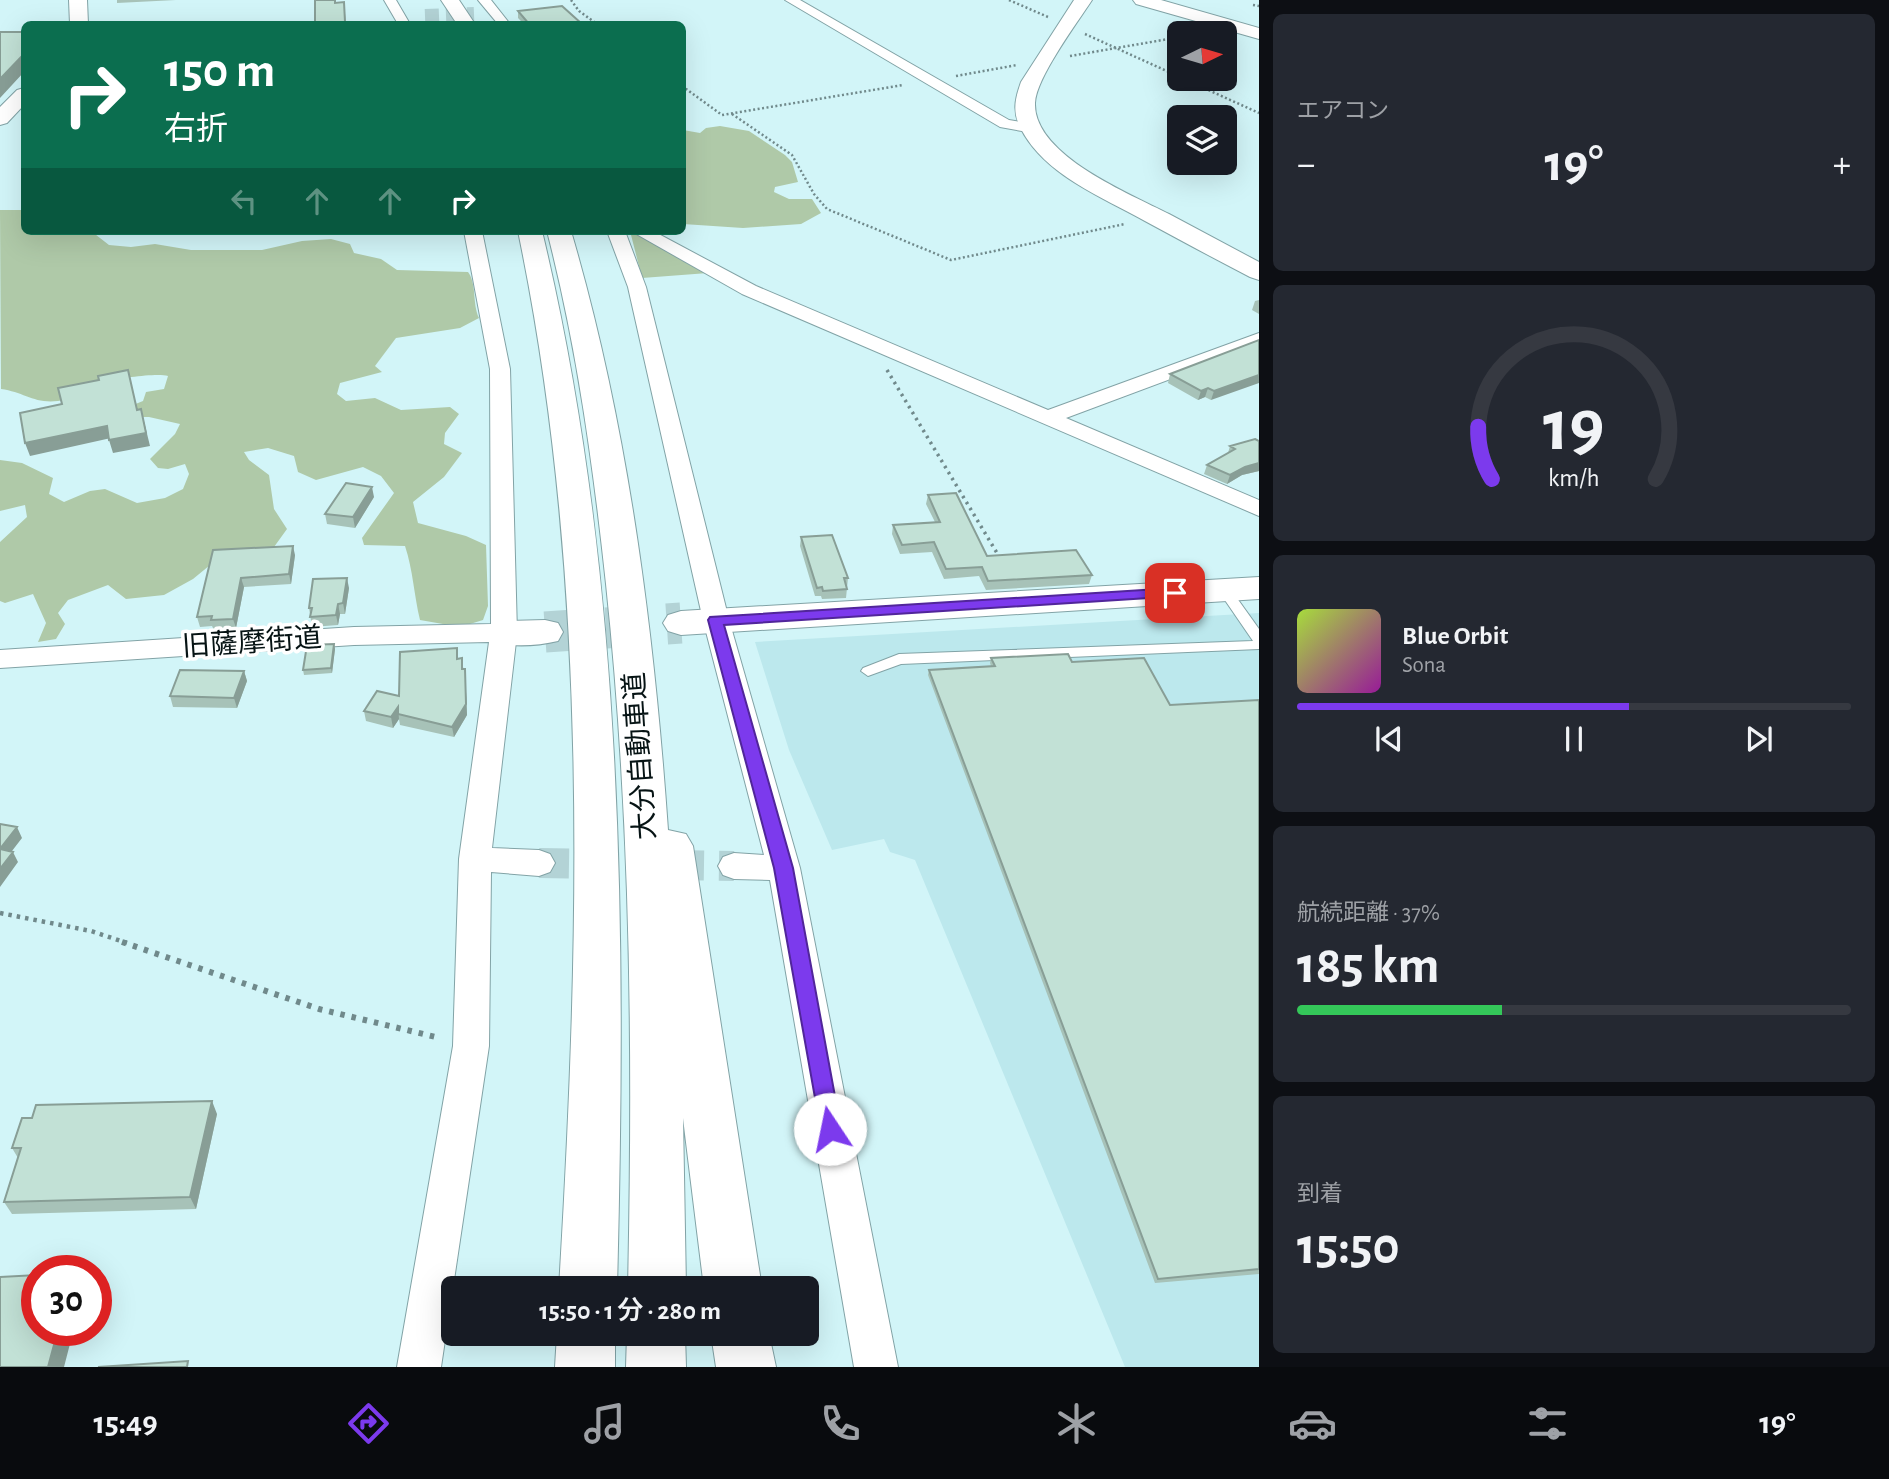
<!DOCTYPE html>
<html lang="ja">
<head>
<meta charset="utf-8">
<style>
  body { margin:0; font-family:"Alegreya Sans","Noto Sans JP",sans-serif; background:#242831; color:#f1f3f6; height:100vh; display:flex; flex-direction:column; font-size:26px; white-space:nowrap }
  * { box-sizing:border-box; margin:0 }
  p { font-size:23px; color:#9ea1a6 }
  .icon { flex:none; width:38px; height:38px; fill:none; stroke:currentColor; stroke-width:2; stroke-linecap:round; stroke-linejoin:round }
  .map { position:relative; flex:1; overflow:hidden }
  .details { display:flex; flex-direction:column; gap:14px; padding:14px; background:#0d0f14; width:630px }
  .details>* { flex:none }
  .top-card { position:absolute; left:21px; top:21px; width:665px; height:214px; border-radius:10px; box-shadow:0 7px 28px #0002; background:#0b6e4f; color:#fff; overflow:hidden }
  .needle { width:46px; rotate:85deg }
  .buttons { position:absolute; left:1167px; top:21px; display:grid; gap:14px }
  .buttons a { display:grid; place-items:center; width:70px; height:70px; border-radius:10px; background:#171b24; box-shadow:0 7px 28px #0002; font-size:35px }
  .speed { position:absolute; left:21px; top:1255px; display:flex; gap:14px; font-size:35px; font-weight:700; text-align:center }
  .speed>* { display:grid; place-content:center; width:91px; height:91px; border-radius:50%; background:#171b24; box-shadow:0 7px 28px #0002; line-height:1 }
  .speed .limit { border:10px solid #d22; background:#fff; color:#111 }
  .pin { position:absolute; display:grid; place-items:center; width:60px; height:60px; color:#fff; margin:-30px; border-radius:14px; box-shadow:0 4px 10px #0006 }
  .me { position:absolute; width:77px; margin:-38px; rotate:349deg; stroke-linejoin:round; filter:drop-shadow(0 0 5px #0008) }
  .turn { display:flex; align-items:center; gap:24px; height:147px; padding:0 28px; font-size:32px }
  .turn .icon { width:91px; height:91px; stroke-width:2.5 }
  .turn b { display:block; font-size:49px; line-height:60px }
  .lanes { display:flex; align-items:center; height:66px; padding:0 28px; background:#0003; justify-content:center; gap:35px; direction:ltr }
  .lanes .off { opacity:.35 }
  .big { font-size:52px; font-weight:600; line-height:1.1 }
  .details .card { flex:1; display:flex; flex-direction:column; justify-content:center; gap:10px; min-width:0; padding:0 24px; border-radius:10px; background:#242831 }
  .details .dial { align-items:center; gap:0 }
  .dial svg { height:182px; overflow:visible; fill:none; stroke:#363941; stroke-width:7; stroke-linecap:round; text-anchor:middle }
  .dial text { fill:#f1f3f6; stroke:none }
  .song { display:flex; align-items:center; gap:21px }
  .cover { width:84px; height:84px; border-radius:10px; background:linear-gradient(135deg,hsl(80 70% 55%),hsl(300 70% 35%)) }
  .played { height:7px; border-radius:4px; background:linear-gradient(90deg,#7c3aed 60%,#363941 60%) }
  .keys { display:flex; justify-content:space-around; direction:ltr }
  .heat { display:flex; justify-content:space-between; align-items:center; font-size:38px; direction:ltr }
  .charge { height:10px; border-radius:5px; background:linear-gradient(90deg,#34c759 37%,#363941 0) }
  .trip { position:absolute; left:441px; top:1276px; width:378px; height:70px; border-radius:10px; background:#171b24; box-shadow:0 7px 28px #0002; font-weight:600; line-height:70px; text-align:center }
  .dock { display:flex; height:112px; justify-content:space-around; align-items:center; background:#090b0e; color:#9ea1a6 }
  .dock .icon { width:49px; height:49px }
  .dock .on { color:#7c3aed }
  .dock b { font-size:32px; color:#f1f3f6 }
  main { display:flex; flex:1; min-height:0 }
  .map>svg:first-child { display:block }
  .built { fill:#bce8ed }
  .green { fill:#afc9a8 }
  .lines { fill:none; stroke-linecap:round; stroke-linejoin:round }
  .street-tunnel-far1 { stroke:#b3d3d6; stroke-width:14; stroke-dasharray:14 7; stroke-linecap:butt }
  .street-tunnel { stroke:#b3d3d6; stroke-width:30; stroke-dasharray:30 15; stroke-linecap:butt }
  .secondary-tunnel { stroke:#b3d3d6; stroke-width:41; stroke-dasharray:41 20; stroke-linecap:butt }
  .lane-casing { stroke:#82a3a6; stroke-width:2 }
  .street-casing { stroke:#82a3a6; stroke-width:2 }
  .secondary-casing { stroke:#82a3a6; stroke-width:2 }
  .highway-casing { stroke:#82a3a6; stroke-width:2 }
  .path-far3 { stroke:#70898b; stroke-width:2.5; stroke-dasharray:2 2.5; stroke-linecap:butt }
  .path-far2 { stroke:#70898b; stroke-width:3.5; stroke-dasharray:2.5 4.5; stroke-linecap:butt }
  .path-far1 { stroke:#70898b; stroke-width:4.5; stroke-dasharray:3.5 5; stroke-linecap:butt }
  .path { stroke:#70898b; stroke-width:6; stroke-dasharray:4.5 7; stroke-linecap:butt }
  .lane { fill:#fff; fill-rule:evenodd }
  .street { fill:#fff; fill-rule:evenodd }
  .secondary { fill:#fff; fill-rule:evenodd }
  .highway { fill:#fff; fill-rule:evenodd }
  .wall { fill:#a7c2b8 }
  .shaded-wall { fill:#889e96 }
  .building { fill:#c2e1d6; stroke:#889e96; stroke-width:2 }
  .route { fill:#7c3aed; stroke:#51269a; stroke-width:2 }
  .labels { text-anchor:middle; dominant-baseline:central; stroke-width:7; stroke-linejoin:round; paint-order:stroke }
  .street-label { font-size:28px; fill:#061314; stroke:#fff }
</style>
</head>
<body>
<main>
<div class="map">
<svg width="1259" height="1367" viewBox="0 0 1259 1367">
  <rect width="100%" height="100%" fill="#d2f5f8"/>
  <path class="built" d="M1259 613V1367H1125L915 860 890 852 884 839 832 850 789 750 755 642Z"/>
  <path class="green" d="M720 126 749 131 785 155 792 162 798 182 775 187 774 192 789 199H812L821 213 801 224 743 228 683 224V130L700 133 706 128Z
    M0 210H24V231H91L109 245 131 247 155 244 191 250H262L302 241 331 239 350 244 354 253 381 259 397 270 468 272C477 284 472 303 479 318L460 328 396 338 375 366 382 372 340 383 337 394 346 401 375 398 401 410 450 407 459 414 445 433 444 444 462 453 444 477 413 502 418 523 466 536 486 545 488 606 483 620 460 627 420 620C414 595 413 570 405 546L364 545 362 538 394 493 381 476 363 467 316 480 298 472 294 456 268 448 244 452 249 460 269 475 274 509 287 529 274 547 215 561 193 579 164 595 126 599 108 585 68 600 58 613 65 624 56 639 38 642 46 623 33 594 5 603 0 601V542L27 517 25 505 0 511V460L22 463 53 478 49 494 64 502 90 491 105 489 137 503 165 498 183 489 189 474 185 464 168 469 158 468 150 459 175 434 180 424 149 417H125L128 407 143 401 146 392 164 389 168 376C157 373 121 378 109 381 92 385 77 399 58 401 34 404 24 392 1 389Z
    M630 231 708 273 642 278Z"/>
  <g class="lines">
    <path class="street-tunnel-far1" d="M425 16 474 14"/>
    <path class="street-tunnel" d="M539 863 734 866"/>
    <path class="secondary-tunnel" d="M545 632 681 623"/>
    <g class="lane-casing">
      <path id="lane" d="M1224 586 1229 587 1259 629V649L901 664 868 676 861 671 863 668 899 654 1253 641 1218 590Z"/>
    </g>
    <g class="street-casing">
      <path id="street" d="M384 0H396L410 24H398Z
        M478 0H491L510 24H498Z
        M785 0H800L1009 120 1038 125 1041 128 1033 133 1000 127Z
        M464 231H482L510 369 517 633 492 848 539 850 550 854 555 863 550 872 539 876 491 872 489 1046 441 1367H397L453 1046 459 859 489 642 354 645 0 668V650L354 627 491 624 490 369Z
        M607 231H625L646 287 729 620 800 868 898 1367H854L770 880 734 879 723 875 718 866 723 857 734 853 764 855 703 620 628 287Z
        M631 231H653L756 286 1048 410 1259 333V346L1066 418 1259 500V516L742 294Z"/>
    </g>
    <g class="secondary-casing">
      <path id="secondary" d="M69 0H87L88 24H70Z
        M1074 0H1092C1077 23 1036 78 1035 103 1033 155 1130 194 1169 214 1199 230 1229 246 1259 262V280L1250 277C1215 259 1180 240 1145 221 1102 197 1045 175 1021 129 1012 112 1015 99 1021 82Z
        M1133 0H1161L1259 28V39L1136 4Z
        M24 88V105L7 123 0 125V107L17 90Z
        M1259 577V599L681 635 668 631 663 623 668 615 681 611Z
        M545 620 558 623 563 632 558 641C537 646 512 647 491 642L486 633 491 624 504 621Z"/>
    </g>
    <g class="highway-casing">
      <path id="highway" d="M441 0H459L475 24H457Z
        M518 231H542C625 576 626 935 617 1288H559C580 937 590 577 518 231Z
        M547 231H571C628 425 654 629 668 830L686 834 693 846 762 1288H704L683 1118 686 1288H628C633 1053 631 818 606 584 593 464 577 347 547 231Z
        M557 1334H615V1367H555Z
        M627 1334H685L686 1367H626Z
        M711 1334H769L776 1367H716Z"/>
    </g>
    <path class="path-far3" d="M571 0 579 11 597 24
      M1009 0 1048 17
      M1253 5 1259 6
      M1085 34 1180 77
      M1070 56 1180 37
      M956 76 1017 65
      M1184 79 1259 113
      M682 86 722 115 903 85
      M732 114 792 155 814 194 827 209 951 260 1125 224"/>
    <path class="path-far2" d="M887 370 1000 558"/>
    <path class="path-far1" d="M0 913 91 931 127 943"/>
    <path class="path" d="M122 942 319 1009 440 1038"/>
    <use href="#lane" class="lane"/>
    <use href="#street" class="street"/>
    <use href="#secondary" class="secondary"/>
    <use href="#highway" class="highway"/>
  </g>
  <path class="wall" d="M117 0H176L117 3Z
    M315 0H335L336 3 344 2 346 24H315Z
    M518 11 582 24H524L518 18Z
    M1259 300V314L1252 310 1255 301Z
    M1259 340 1211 400 1205 397 1198 400 1168 383 1170 374Z
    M1259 441V471L1242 475 1227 484 1204 474 1207 465 1228 453 1230 446Z
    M928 495 987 556 1092 575 1089 584 986 590 979 576 944 579 932 552 900 554 892 534 893 525 935 522 926 504Z
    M374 497 355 528 327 524 325 514Z
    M801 537 848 578 846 598 822 599 821 596H815L800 546Z
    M213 550 295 555 291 584 244 587 236 628 214 630 212 626 200 627 197 617Z
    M349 588 345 614H340L338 625 312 627 309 608Z
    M335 649 332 673 304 675 303 670Z
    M458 658 464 669H465L467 715 454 737 400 725 399 719 393 728 366 721 364 711 399 696Z
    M991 658 1072 662 1170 705 1259 700V1274L1155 1283 928 675 929 670 991 666 990 663Z
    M244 671 247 681 237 708 173 707 170 696Z
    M217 1114 196 1209 12 1214 4 1202 18 1158 12 1148Z"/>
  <path class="shaded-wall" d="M24 54V72L0 98V79Z
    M1259 375V383L1211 400 1214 391Z
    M1208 388 1205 397 1198 400 1201 391Z
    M141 409 150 446 113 453 109 440Z
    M107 426 111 438 30 456 25 443Z
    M1259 463V471L1242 475 1227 484 1230 475 1245 467Z
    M372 487 374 497 355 528 353 517Z
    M293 546 295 555 291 584 289 574Z
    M241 578 244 587 236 628 233 619Z
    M347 578 349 588 345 614 343 603Z
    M338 604 340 614 338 625 336 615Z
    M334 644 335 649 332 673 331 668Z
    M465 669 467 715 454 737 452 727Z
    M244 671 247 681 237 708 234 698Z
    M398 707 399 719 393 728 391 717Z
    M17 827 22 838 5 860 0 849Z
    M13 852 18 862 0 887V869Z
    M212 1101 217 1114 196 1209 190 1197Z
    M37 1290V1330L28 1321Z
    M58 1330H67L72 1336 64 1367H48Z"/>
  <path class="building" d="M315 0H335V3L344 2 345 22 315 24Z
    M562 6 582 24H529L518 11Z
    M0 32H24V54L0 79Z
    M1259 340V375L1214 391 1208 388 1201 391 1170 374Z
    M128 370 137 410 141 409 146 433 109 440 107 426 25 443 20 413 62 404 58 388 99 380 98 376Z
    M1255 439 1259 441V463L1245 467 1230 475 1207 465 1235 449 1230 446Z
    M346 483 372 487 353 517 325 514Z
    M956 493 987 556 1076 550 1092 575 988 581 982 567 946 569 934 542 902 545 893 525 940 522 928 495Z
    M832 535 848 578H844L847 589 823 591 822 587 817 588 801 537Z
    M293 546 289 574 241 578 233 619 211 620 212 616 197 617 213 550Z
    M347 578 343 603 338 604 336 615 310 617 312 608H309L313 579Z
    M334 644 331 668 303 670 307 645Z
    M457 648V659L462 658V669H465L466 704 452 727 398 714V707L391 717 364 711 377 691 399 696 400 652Z
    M1068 654 1072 662 1144 658 1170 705 1259 700V1269L1158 1279 929 670 995 666 991 658Z
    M180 670 244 671 234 698 170 696Z
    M0 824 17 827 0 849Z
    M0 849 13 852 0 869Z
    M212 1101 190 1197 4 1202 21 1148H12L22 1118H32L36 1105Z
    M37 1275V1290L28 1321H37V1330H58L48 1367H0V1277Z
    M188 1361 187 1367H98Z"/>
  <path class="route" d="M1175 588 1180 589 1182 593 1180 596 724 625 793 868 841 1129 838 1137 830 1140 822 1137 774 868 708 620 710 617Z"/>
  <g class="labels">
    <g class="street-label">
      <text transform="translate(252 643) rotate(-4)">旧薩摩街道</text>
      <text transform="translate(641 756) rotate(-94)">大分自動車道</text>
    </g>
  </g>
</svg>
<div class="buttons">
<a><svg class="needle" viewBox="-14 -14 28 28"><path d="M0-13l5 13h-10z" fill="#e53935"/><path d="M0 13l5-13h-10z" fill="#9ea1a6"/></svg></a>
<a><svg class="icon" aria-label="layers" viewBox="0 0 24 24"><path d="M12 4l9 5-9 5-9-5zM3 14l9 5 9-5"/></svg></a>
</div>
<div class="speed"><div class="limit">30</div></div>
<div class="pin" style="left:1175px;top:593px;background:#d93025"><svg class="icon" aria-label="arrive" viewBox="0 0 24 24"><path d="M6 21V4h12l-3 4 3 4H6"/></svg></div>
<svg class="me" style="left:830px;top:1129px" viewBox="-20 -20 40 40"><circle r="19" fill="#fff"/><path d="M0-13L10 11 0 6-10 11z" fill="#7c3aed"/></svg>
<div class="trip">15:50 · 1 分 · 280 m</div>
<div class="top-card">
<div class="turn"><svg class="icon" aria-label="right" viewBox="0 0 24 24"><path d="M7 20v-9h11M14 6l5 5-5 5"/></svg><div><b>150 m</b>右折</div></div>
<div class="lanes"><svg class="icon off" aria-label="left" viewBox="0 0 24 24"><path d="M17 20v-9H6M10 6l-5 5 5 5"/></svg><svg class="icon off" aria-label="ahead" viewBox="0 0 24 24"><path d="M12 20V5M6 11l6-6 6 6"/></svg><svg class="icon off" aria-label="ahead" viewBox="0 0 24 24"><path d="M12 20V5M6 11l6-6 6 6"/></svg><svg class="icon" aria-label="right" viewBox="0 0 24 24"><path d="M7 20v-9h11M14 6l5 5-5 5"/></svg></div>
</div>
</div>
<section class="details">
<div class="card"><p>エアコン</p>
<div class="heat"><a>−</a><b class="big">19°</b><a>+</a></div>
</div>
<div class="card dial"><svg viewBox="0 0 100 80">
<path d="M14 69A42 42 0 1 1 86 69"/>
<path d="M14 69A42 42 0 0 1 8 46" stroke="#7c3aed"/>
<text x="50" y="56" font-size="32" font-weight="700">19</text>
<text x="50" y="72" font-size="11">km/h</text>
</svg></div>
<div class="card">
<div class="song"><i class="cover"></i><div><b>Blue Orbit</b><p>Sona</p></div></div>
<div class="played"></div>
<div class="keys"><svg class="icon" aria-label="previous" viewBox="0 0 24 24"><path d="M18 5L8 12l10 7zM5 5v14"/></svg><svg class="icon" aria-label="pause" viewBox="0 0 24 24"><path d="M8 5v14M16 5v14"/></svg><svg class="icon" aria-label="next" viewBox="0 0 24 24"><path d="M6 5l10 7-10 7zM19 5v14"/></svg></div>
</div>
<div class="card"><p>航続距離 · 37%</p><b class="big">185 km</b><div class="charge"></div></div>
<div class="card"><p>到着</p><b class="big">15:50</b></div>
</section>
</main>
<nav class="dock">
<b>15:49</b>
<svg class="icon on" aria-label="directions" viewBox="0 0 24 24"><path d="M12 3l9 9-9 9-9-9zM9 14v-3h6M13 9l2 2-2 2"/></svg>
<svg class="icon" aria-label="music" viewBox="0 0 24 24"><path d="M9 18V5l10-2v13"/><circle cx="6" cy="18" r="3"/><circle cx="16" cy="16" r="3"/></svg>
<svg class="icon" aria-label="phone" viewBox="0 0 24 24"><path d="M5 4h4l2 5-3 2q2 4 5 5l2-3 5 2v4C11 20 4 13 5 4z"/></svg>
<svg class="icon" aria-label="climate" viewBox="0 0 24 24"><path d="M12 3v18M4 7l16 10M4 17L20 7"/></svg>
<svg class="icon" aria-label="car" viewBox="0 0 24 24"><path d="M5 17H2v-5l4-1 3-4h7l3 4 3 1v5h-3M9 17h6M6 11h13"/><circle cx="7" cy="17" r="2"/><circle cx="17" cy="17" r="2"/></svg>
<svg class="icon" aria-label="filters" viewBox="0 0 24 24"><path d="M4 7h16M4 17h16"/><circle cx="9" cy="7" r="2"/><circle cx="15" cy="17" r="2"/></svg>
<b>19°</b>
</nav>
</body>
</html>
